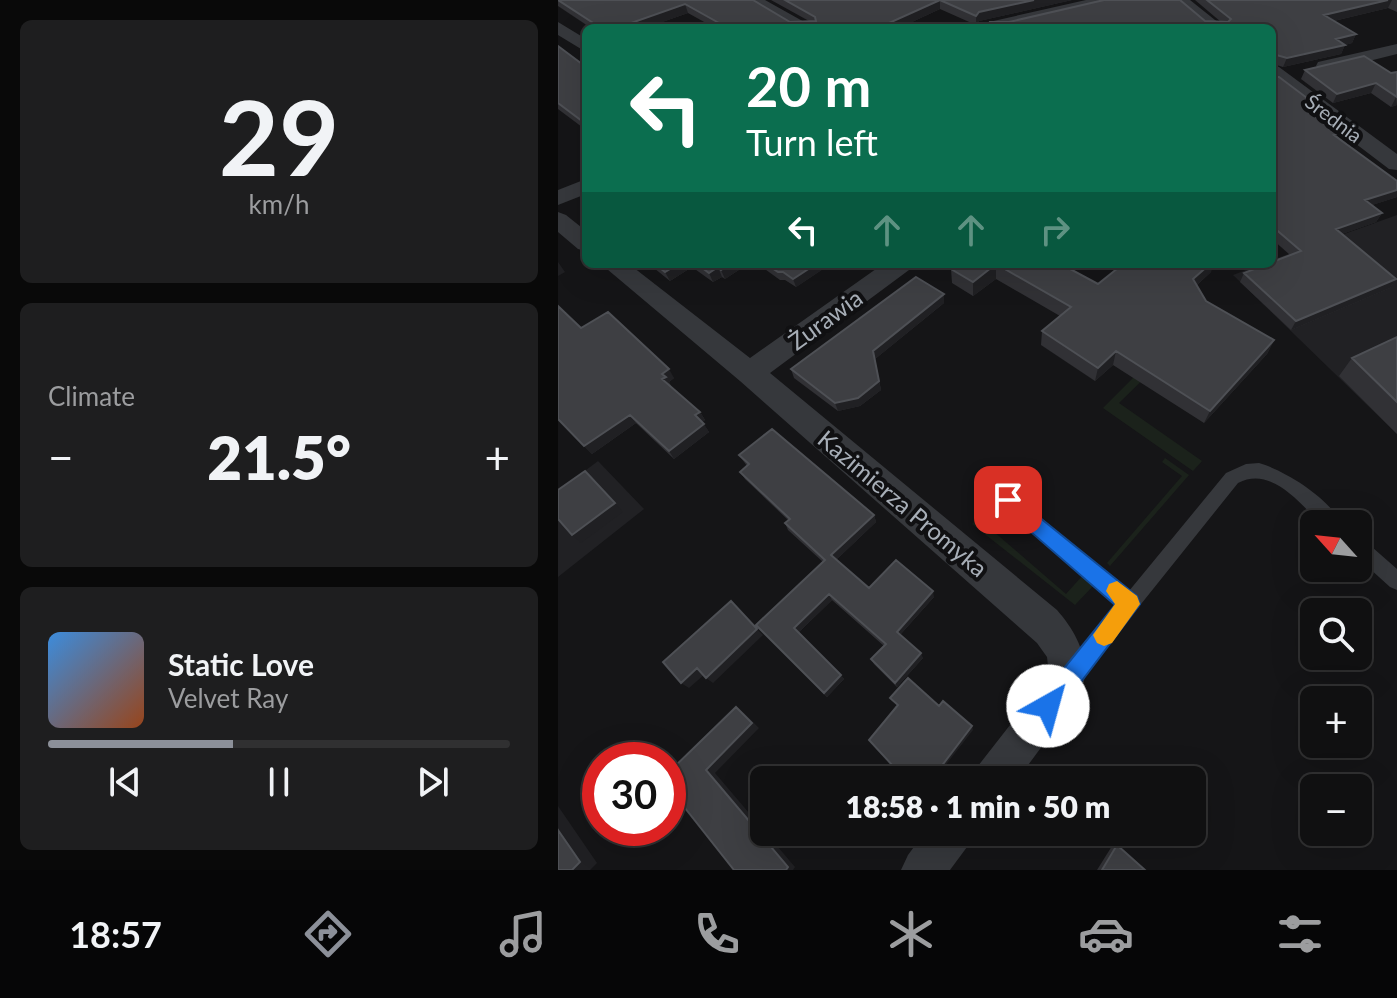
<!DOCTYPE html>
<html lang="en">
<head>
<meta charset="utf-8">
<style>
  body { margin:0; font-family:Lato,sans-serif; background:#1e1e1f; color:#f1f3f6; height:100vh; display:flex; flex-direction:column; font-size:30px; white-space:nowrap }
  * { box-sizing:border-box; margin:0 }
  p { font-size:26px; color:#9c9d9f }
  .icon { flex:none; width:44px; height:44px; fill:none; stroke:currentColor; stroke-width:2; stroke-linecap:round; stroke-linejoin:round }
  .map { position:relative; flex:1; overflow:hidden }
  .panel { display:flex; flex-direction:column; gap:20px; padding:20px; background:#090909; width:558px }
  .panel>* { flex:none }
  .banner { position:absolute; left:24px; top:24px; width:694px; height:244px; border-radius:12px; box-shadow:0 8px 32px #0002,0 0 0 2px #303031; background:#0b6e4f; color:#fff; overflow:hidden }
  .needle { width:52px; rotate:297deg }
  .buttons { position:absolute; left:742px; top:510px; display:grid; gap:16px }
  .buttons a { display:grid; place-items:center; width:72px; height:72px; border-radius:12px; background:#101011; box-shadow:0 8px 32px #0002,0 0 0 2px #303031; font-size:40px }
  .speed { position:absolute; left:24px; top:742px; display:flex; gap:16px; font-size:40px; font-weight:700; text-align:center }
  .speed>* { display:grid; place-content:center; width:104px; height:104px; border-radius:50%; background:#101011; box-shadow:0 8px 32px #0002,0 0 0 2px #303031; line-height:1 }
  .speed .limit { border:12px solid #d22; background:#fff; color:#111 }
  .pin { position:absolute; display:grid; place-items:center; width:68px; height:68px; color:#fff; margin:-34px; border-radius:16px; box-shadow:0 4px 12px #0006 }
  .me { position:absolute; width:88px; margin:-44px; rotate:38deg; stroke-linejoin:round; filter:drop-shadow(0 0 6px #0008) }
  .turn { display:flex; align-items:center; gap:28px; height:168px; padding:0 32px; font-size:36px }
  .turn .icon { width:104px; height:104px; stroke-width:2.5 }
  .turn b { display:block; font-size:56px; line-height:68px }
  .lanes { display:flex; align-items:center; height:76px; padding:0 32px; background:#0003; justify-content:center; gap:40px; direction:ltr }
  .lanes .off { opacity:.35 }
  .big { font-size:60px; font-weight:800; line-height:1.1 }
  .panel .tile { flex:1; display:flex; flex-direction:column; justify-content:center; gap:12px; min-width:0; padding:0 28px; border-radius:12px; background:#1e1e1f }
  .panel .dial { align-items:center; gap:0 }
  .dial b { font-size:104px; line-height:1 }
  .song { display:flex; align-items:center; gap:24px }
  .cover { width:96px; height:96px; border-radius:12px; background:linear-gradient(135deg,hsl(210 70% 55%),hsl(20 70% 35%)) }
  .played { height:8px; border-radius:4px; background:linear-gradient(90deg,#8c9099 40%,#303031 40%) }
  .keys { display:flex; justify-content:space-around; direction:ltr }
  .heat { display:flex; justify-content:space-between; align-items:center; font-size:44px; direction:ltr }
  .trip { position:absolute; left:192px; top:766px; width:456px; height:80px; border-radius:12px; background:#101011; box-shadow:0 8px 32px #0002,0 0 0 2px #303031; font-weight:800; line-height:80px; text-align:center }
  .tab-bar { display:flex; height:128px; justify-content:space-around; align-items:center; background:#060607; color:#9c9d9f }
  .tab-bar .icon { width:56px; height:56px }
  .tab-bar .on { color:#8c9099 }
  .tab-bar b { font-size:36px; color:#f1f3f6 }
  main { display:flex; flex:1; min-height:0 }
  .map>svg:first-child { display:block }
  .built { fill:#212124 }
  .green { fill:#1b221b }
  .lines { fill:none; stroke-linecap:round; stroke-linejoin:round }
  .lane { fill:#36383c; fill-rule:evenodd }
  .street { fill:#36383c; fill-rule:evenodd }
  .wall { fill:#313135 }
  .shaded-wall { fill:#202023 }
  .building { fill:#3e3f43; stroke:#4e5055; stroke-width:2 }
  .route { fill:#1a73e8; stroke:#114b97; stroke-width:2 }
  .slow { fill:#f59e0b }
  .labels { text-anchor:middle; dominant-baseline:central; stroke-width:8; stroke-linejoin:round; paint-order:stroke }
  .far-street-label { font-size:20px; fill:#a7aeb7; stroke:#101012 }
  .street-label { font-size:24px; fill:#a7aeb7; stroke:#101012 }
</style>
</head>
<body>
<main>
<section class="panel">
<div class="tile dial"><b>29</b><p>km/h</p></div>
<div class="tile"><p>Climate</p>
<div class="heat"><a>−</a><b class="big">21.5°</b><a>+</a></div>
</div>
<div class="tile">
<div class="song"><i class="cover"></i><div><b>Static Love</b><p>Velvet Ray</p></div></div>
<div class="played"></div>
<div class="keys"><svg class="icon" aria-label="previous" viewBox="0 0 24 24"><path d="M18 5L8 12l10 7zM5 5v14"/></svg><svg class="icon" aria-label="pause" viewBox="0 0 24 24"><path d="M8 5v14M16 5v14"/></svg><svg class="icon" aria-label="next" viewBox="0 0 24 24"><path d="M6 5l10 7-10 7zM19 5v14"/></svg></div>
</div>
</section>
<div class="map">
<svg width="839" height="870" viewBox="0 0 839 870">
  <rect width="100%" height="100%" fill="#151517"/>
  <path class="built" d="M839 215V434L675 275 704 264H714V260Z
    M40 461 86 509 0 577V491Z"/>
  <path class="green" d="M605 348V360L561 403 644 461 635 471 545 408Z
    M607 458 631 475 552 566 549 563 624 476 604 462Z
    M420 518 508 594 525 575 536 585 517 605 414 524Z"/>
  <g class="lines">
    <path class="lane" d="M701 463C728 471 771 498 784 524H763C741 502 713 466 680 483L519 684 512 687 505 684 502 677 505 670 559 605 444 505 441 500 444 495 450 492 456 495 571 591 668 473 688 464Z
      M800 538 806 540 839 569V590L832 587 800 558Z"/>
    <path class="street" d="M186 0H207L257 28H235Z
      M528 0H558L556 3 450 28H419L422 24Z
      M614 0H632L667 28H647Z
      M0 22 28 39V52L0 35Z
      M839 44V54L767 72 758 66 760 62Z
      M714 65 721 67 839 154V170L831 169 714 80Z
      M28 179V194L0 205V190Z
      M0 212 8 215 28 231V251L20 249 0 232Z
      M43 264H71L192 358 325 264H354L351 270 212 373 499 610C520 634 535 664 522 695L459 780H414L420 766 491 675 489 657 479 643 182 381Z
      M367 832H415L409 847 392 870H343L350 855Z"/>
  </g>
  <path class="wall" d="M0 0H195L232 22 251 21 213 0H514L421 21 418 25 382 9 341 28H157L130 13 87 28H33L0 6Z
    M637 0H839V12L830 8 776 21 798 34 794 43 787 45 783 54 725 67 715 64 716 77 751 106 782 139 839 181V197L814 205 824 213 818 222 784 234 838 279 832 288 733 330 682 282 686 273 732 255 714 239V28H431V22H663Z
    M0 46 28 67V130L0 109Z
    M747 70 833 73 839 72V105L833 107 813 93 775 103 743 79Z
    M91 264H190L167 279 164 277 155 282 134 267 112 281Z
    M200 264H270L268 267 238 287 227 280H222Z
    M400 264H503L540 284 653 272 639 285 648 301 716 340 709 354 646 423 555 365 537 381 483 345 484 331 502 316 438 279 415 296 394 283 393 269Z
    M386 294V303L317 359 323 390 302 406 280 411 236 378 233 369Z
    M23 328 116 378 111 382 113 386H112L142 412 147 420 144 422 151 432 116 459 78 423 34 454 0 419Z
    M839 337V434L781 376 794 358Z
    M181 455 316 515 318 522 278 560 311 588 376 597 342 635 365 658 339 687 316 664 313 659 326 646 274 600 241 632 286 679 269 697 198 625 265 562 230 530 227 523 230 520 187 479 182 472 189 466Z
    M559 845 587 870H539L554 846Z"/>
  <path class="shaded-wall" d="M382 0V9L341 28H320Z
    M476 0H514L421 21 418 25V16L421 12Z
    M830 0H834L830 8 763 24 766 15Z
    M127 4 130 13 87 28H59Z
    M798 34 794 43 787 45 783 54 725 67 729 58 778 39Z
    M818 83 813 93 775 103 779 94Z
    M838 97 839 105 833 107Z
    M839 190V197L802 209 807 200Z
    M824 213 818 222 773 238 778 229Z
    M0 262 7 272 0 276Z
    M120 264H133L134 267 112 281 107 272Z
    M172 264H190L167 279 163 270Z
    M258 264H270L268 267 238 287 235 279Z
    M438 264V279L415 296V282Z
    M652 264H656L653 272 630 293 635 279Z
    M160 267 164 277 155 282 151 273Z
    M838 279 832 288 733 330 738 321Z
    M386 294V303L317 359 315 351Z
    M716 340 709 354 646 423 652 411Z
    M558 351 555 365 537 381 540 368Z
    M111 369 116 378 111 382 113 386 110 388 104 379V374Z
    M321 381 323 390 302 406 280 411 277 403Z
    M142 412 147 420 142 424 137 415Z
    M72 415 78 423 34 454 26 446Z
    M146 424 151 432 116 459 111 451Z
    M27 471 65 512 23 543 14 535Z
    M316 515 318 522 276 562 273 555Z
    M375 591 376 597 340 637 339 632Z
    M271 594 274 600 240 633 236 628Z
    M199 629 205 635 155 683 148 678Z
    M363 653 365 658 339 687 337 683Z
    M139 668 147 674 131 688 123 683Z
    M283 675 286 679 269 697 266 693Z
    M178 707 186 713 201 728 157 773 237 867 235 870H228L148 770Z
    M414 726 415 730 376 780H373Z
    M119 798 130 800 110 820V807Z
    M0 806 39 863 32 870H14L0 830Z"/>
  <path class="building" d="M0 0H195L232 22 258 21 257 17 227 0H476L421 12 418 16 382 0 320 28H170L127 4 59 28H43Z
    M546 0H622L647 21 670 22 673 19 649 0H830L766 15 798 34 778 39 787 45 729 58 715 54 716 77H721L753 101 746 103 785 132 776 135 839 181V190L807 200 824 213 778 229 838 279 738 321 686 273 709 264H714V262L743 251 714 226V28H444L431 22H451Z
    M0 46 28 67V124L0 103Z
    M806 56 833 73 839 72V97L818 83 779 94 747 70Z
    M97 264H120L107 272Z
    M139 264H172L163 270 160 267 151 273Z
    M208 264H258L235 279 225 272H220Z
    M400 264H503L540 284 565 264H652L635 279 648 301 716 340 652 411 558 351 540 368 484 331 513 307 438 264 415 282 393 269Z
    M358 277 386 294 315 351 321 381 300 398 277 403 233 369Z
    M0 306 23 328 50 312 111 369 104 374 108 377 104 379 142 412 137 415 146 424 111 451 72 415 26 446 0 419Z
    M839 337V402L794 358Z
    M214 429 316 515 273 555 311 588 338 560 375 591 339 632 363 653 337 683 313 659 328 644 271 594 236 628 283 675 266 693 198 625 267 560 227 523 232 519 182 472 191 464 181 455Z
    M27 471 57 503 14 535 0 519V490Z
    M173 601 199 629 148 678 139 668 123 683 105 662Z
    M350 678 381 706 385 701 414 726 373 780H348L311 740 340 705 332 698Z
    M178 707 194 723 148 770 230 867 228 870H176L119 798 110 807V773Z
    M0 830 22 862 14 870H0Z
    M559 845 587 870H544Z"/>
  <path class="route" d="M450 492 579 596 582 604 498 715 490 718 482 715 478 706 482 698 557 605 443 506 440 500 443 494Z"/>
  <path class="slow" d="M559 581 579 596 582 604 554 643 546 646 539 643 535 635 557 604 548 591 551 584Z"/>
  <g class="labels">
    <g class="far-street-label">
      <text transform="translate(776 118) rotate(37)">Średnia</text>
    </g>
    <g class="street-label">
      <text transform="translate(267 319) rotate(-36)">Żurawia</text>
      <text transform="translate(345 503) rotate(40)">Kazimierza Promyka</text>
    </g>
  </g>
</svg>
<div class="buttons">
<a><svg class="needle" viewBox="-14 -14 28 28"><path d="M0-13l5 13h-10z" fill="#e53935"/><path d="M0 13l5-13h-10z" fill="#9c9d9f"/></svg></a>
<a><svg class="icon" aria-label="search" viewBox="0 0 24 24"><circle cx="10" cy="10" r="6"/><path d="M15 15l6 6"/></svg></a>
<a>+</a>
<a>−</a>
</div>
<div class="speed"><div class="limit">30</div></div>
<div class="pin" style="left:450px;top:500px;background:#d93025"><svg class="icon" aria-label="arrive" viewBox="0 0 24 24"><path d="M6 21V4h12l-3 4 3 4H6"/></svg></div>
<svg class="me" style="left:490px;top:706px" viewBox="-20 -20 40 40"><circle r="19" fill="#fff"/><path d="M0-13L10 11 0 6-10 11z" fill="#1a73e8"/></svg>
<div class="trip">18:58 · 1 min · 50 m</div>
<div class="banner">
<div class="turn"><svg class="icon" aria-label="left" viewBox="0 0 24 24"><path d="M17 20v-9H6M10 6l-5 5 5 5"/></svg><div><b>20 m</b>Turn left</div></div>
<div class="lanes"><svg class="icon" aria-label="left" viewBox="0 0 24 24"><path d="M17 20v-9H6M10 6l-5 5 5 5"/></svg><svg class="icon off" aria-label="ahead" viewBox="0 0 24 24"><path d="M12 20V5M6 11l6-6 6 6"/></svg><svg class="icon off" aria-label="ahead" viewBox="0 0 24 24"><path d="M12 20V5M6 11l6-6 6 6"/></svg><svg class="icon off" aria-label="right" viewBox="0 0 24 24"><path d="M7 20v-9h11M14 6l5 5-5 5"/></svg></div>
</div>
</div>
</main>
<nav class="tab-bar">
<b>18:57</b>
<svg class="icon on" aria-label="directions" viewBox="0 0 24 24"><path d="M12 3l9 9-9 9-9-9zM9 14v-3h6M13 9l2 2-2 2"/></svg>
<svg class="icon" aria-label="music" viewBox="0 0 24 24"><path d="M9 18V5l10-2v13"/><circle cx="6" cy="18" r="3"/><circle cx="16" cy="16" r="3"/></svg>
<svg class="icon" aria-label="phone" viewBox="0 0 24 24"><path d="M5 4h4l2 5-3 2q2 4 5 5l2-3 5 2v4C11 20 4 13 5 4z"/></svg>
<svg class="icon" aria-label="climate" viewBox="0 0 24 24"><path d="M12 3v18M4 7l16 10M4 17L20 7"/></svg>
<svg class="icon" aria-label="car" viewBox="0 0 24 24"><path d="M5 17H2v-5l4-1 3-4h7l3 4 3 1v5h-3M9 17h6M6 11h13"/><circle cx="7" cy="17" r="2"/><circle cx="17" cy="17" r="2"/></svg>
<svg class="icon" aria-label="filters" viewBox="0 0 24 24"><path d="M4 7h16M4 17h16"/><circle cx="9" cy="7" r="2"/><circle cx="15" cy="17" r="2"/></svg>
</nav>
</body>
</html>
